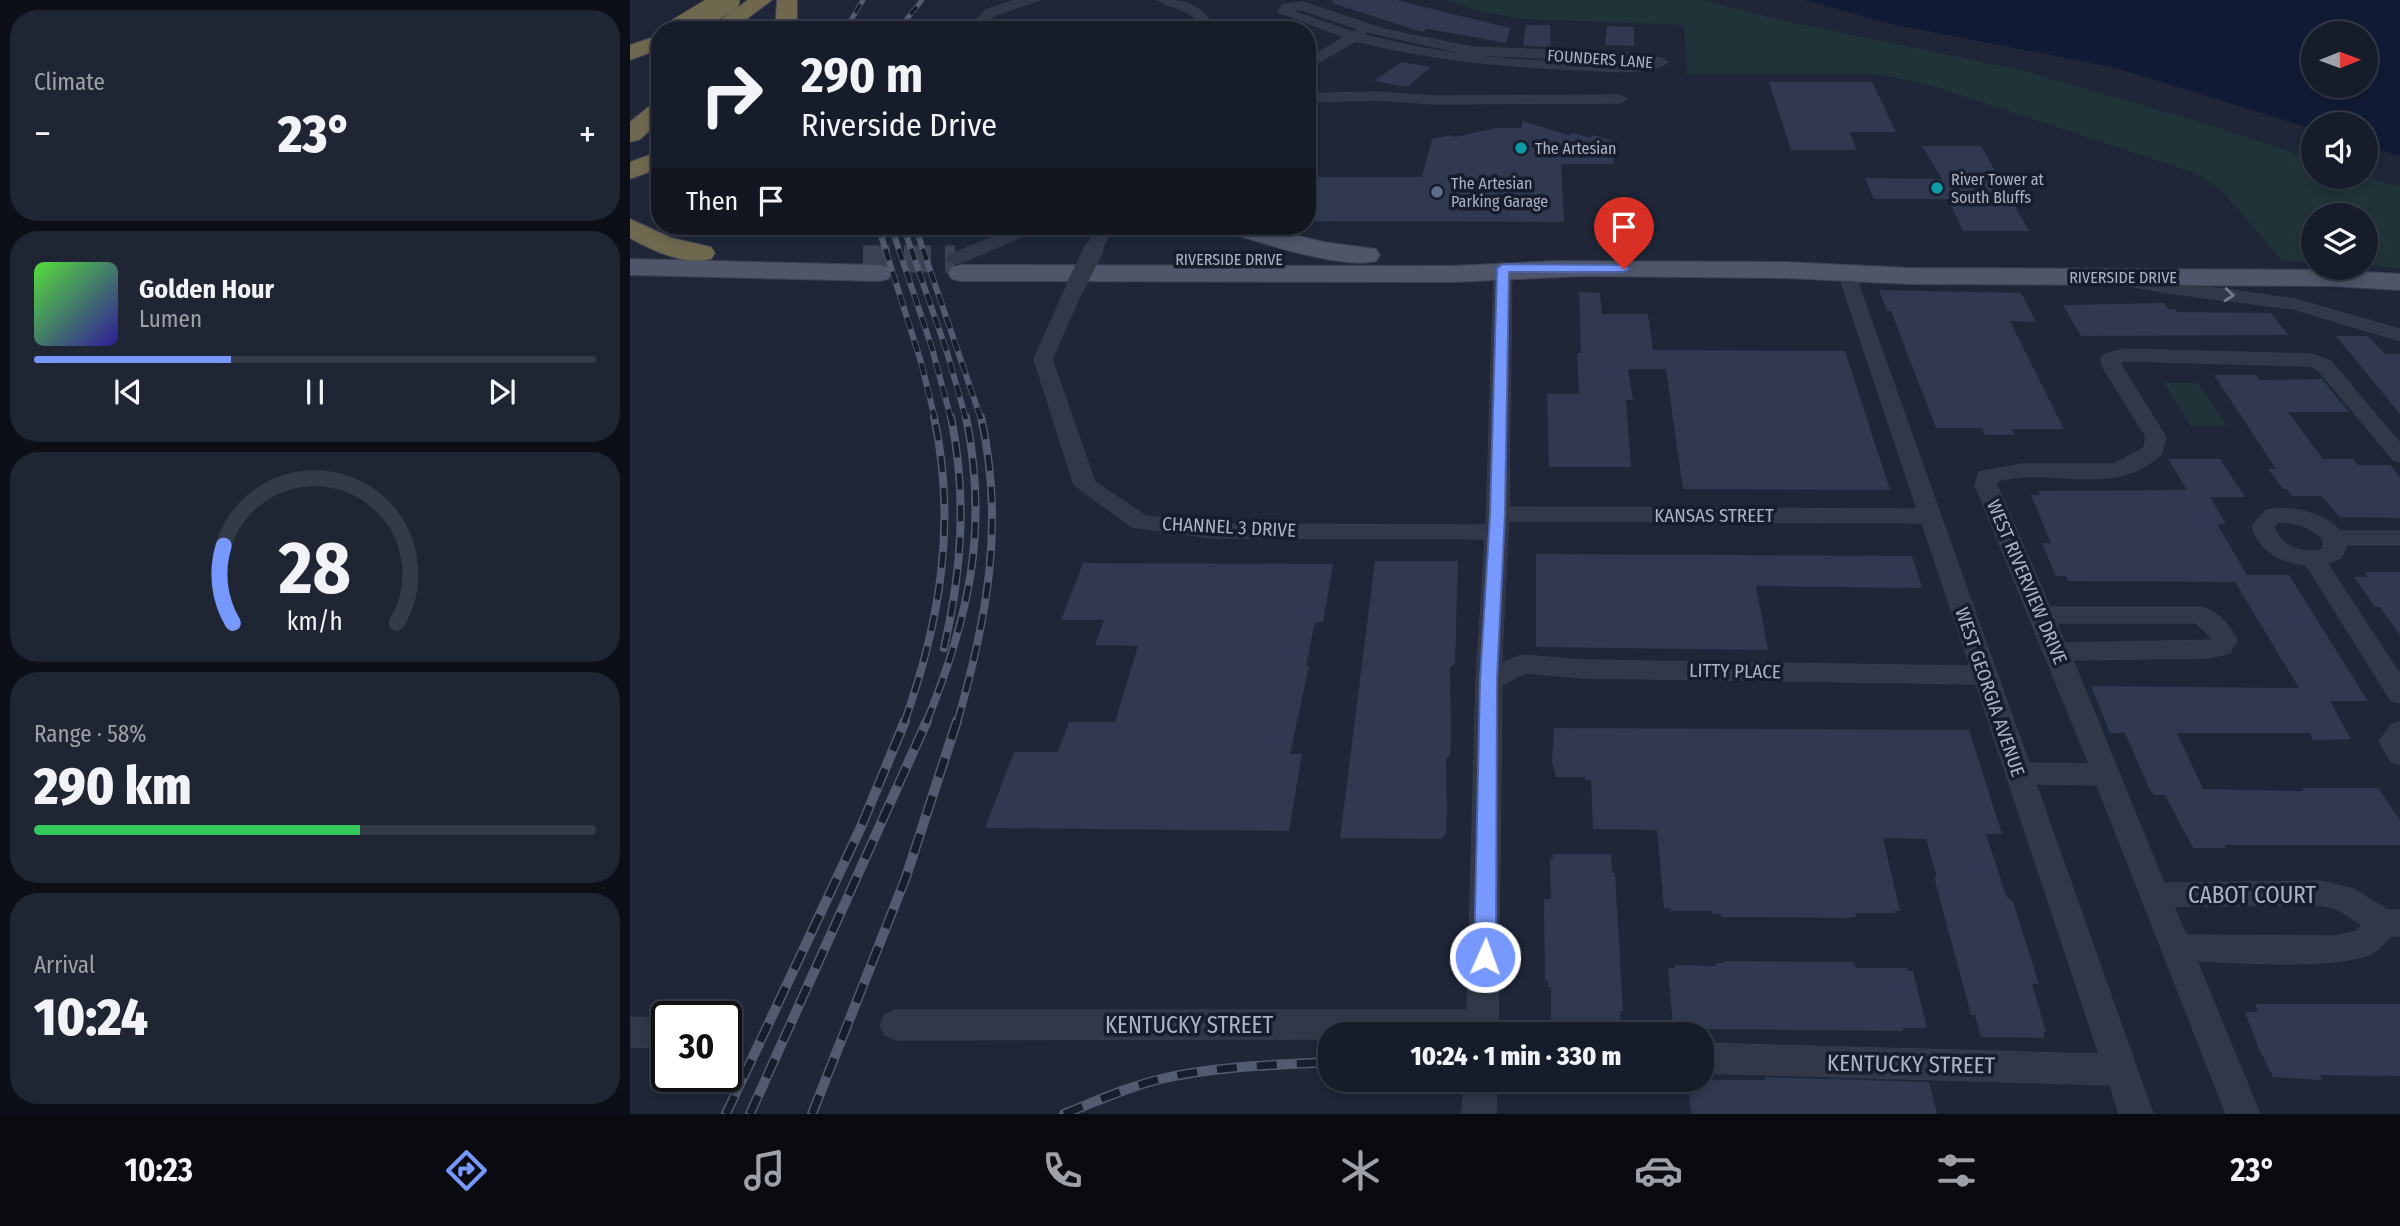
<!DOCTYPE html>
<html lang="en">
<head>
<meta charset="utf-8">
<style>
  body { margin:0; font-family:"Fira Sans Condensed",sans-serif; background:#1f2532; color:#f1f3f6; height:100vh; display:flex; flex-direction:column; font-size:26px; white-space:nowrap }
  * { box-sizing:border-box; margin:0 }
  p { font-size:23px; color:#9ea1a8 }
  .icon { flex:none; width:38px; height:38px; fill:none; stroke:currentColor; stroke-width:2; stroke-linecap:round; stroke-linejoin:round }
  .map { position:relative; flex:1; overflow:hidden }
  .drawer { display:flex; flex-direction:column; gap:10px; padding:10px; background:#0c0f17; width:630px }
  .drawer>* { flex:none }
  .top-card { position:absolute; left:21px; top:21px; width:665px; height:214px; border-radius:28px; box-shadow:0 4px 10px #0003,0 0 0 2px #353a47; background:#161c2a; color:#f1f3f6; overflow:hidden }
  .needle { width:46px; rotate:89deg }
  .buttons { position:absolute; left:1671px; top:21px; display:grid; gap:14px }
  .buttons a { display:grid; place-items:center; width:77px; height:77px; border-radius:50%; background:#161c2a; box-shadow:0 4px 10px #0003,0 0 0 2px #353a47; font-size:35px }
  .speed { position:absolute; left:21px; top:1001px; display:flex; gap:14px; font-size:35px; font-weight:700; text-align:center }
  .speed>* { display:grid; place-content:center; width:91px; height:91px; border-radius:50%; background:#161c2a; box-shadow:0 4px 10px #0003,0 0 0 2px #353a47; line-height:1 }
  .speed .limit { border:4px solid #111; border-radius:10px; background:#fff; color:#111 }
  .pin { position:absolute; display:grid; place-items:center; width:60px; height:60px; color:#fff; margin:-72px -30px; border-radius:50% 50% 50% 0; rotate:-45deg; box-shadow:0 0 7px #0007 }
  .pin .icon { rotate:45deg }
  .me { position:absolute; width:77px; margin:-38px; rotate:2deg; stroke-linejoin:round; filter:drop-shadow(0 0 5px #0008) }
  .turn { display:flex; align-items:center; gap:24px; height:147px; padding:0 35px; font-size:32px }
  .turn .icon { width:91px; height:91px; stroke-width:2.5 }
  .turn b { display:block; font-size:49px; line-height:60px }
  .then { display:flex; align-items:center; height:66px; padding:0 35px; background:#0003; gap:14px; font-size:26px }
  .big { font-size:52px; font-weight:800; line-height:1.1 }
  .drawer .tile { flex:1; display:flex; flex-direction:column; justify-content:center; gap:10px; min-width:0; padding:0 24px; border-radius:28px; background:#1f2532 }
  .drawer .dial { align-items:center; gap:0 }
  .dial svg { height:182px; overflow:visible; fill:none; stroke:#353a47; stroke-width:7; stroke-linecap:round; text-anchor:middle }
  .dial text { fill:#f1f3f6; stroke:none }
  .song { display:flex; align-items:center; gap:21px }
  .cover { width:84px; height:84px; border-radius:10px; background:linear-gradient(135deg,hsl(110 70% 55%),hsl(250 70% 35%)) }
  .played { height:7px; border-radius:4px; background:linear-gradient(90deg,#79f 35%,#353a47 35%) }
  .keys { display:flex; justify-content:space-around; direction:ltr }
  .heat { display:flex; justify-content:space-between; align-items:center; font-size:38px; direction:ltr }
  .charge { height:10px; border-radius:5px; background:linear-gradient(90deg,#34c759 58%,#353a47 0) }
  .trip { position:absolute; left:688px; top:1022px; width:396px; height:70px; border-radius:28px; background:#161c2a; box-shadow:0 4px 10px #0003,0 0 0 2px #353a47; font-weight:800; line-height:70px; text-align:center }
  .menu { display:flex; height:112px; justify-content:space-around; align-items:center; background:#090b11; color:#9ea1a8 }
  .menu .icon { width:49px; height:49px }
  .menu .selected { color:#79f }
  .menu b { font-size:32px; color:#f1f3f6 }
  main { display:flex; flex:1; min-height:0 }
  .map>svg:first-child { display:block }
  .green { fill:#203339 }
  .water { fill:#121b35; fill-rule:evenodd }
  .building { fill:#30394f }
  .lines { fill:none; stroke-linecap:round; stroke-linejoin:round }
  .primary-tunnel { stroke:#3a4254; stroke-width:27; stroke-dasharray:27 14; stroke-linecap:butt }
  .minor-casing { stroke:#3b4152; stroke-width:1 }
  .primary-casing { stroke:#3b4152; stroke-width:2 }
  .motorway-casing { stroke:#3c4253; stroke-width:2 }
  .minor { fill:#323848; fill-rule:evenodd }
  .primary { fill:#4f5669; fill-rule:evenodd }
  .motorway { fill:#6f674e; fill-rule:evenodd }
  .rail-far3-casing { stroke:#535b70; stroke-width:5 }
  .rail-far2-casing { stroke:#535b70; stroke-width:6 }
  .rail-far1-casing { stroke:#535b70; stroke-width:8 }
  .rail-casing { stroke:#535b70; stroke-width:10 }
  .rail-far3 { stroke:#171d2c; stroke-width:3.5; stroke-dasharray:10; stroke-linecap:butt }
  .rail-far2 { stroke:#171d2c; stroke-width:4.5; stroke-dasharray:12; stroke-linecap:butt }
  .rail-far1 { stroke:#171d2c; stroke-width:5; stroke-dasharray:16; stroke-linecap:butt }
  .rail { stroke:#171d2c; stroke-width:7; stroke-dasharray:20; stroke-linecap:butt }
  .minor-bridge-casing { stroke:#3b4152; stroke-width:19; stroke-linecap:butt }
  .motorway-bridge-casing { stroke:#3c4253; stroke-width:24; stroke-linecap:butt }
  .minor-bridge { stroke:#323848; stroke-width:18 }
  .motorway-bridge { stroke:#6f674e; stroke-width:24 }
  .oneway { stroke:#757b8d }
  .route { fill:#79f; stroke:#4d63a6; stroke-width:2 }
  .culture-dot { fill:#0f9aa8; stroke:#171d2c; stroke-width:2.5 }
  .service-dot { fill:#5c6f8a; stroke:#171d2c; stroke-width:2.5 }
  .labels { text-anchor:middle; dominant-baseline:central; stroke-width:7; stroke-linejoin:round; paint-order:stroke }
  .far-street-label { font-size:16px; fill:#acb2c5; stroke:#171d2c }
  .far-poi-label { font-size:16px; fill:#acb2c5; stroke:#171d2c; text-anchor:start }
  .street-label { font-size:19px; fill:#acb2c5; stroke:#171d2c }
  .near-street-label { font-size:23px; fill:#acb2c5; stroke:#171d2c }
</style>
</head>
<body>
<main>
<section class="drawer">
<div class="tile"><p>Climate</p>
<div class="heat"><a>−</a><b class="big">23°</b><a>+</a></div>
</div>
<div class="tile">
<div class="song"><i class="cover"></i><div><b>Golden Hour</b><p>Lumen</p></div></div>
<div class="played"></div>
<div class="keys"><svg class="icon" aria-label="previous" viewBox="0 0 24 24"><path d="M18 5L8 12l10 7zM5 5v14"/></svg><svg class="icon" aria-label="pause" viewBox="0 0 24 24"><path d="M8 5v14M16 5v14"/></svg><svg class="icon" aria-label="next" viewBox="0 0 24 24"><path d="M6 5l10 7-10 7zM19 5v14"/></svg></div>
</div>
<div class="tile dial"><svg viewBox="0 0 100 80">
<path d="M14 69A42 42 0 1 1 86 69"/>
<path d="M14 69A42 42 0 0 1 10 35" stroke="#79f"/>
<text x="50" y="56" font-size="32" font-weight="700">28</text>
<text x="50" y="72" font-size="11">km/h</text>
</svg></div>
<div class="tile"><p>Range · 58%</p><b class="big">290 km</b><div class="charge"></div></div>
<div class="tile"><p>Arrival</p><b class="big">10:24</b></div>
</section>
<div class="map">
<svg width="1770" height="1114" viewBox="0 0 1770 1114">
  <rect width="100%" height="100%" fill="#1e2638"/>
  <path class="green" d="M817 0H1073L1150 20 1391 70 1570 122 1683 159 1684 177 1736 176 1770 187V268L1736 266V215H1684L1683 263 1653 261 1591 190 1565 173 1300 85 1246 74H1057L1054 25 893 19 853 12Z
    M1534 383H1568L1597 426H1561Z"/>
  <path class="water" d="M1175 0H1770V156L1736 146V124H1684L1683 129 1486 68 1257 23ZM1684 33H1736V86H1684Z"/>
  <path class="building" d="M703 0H766L880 28 876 43 798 29 792 32 702 3Z
    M896 25H920L921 47 893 46Z
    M977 26 1004 27V46L975 45Z
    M772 62 801 67 777 87 744 81Z
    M1139 82H1242L1266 132H1219L1227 150H1161Z
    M892 121 938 135 943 133 960 138 964 135 982 141 984 164H931L934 222 677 221V206L685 177H792L802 139 821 135 824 137 866 128H892Z
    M1292 146H1351L1399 231H1333L1318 199H1244L1235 178 1312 179Z
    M1249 290 1391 293 1406 322 1380 321 1434 429H1382L1385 435H1355L1352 428H1306L1261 311H1257Z
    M949 292 970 293 972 314H1018L1023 350 1215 351 1260 490 1053 489 1036 369H998L1003 400H996L1001 467H919L917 394H949L947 353H951Z
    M1534 303 1538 309H1545L1547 312 1641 313 1658 335 1451 336 1433 305Z
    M1706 336H1738L1755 354H1770V414Z
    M1584 375H1626L1630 380 1692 379 1719 412H1658L1693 459H1723L1728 465H1760L1770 477V518L1709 517 1692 496H1662L1657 489H1653L1638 469H1646Z
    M1538 459H1590L1615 497H1580L1596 524H1587L1617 575H1659L1738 701H1700L1721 739 1683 740 1680 733H1547L1573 789 1674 791 1672 788H1748L1770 820V845H1594L1596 848H1563L1535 795H1524L1519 788 1495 733H1480L1461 686 1669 688 1605 582 1438 581 1436 576H1426L1412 543H1421L1401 495H1410L1408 491 1557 490Z
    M906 554 1282 556 1292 588 1126 586 1138 650 906 647Z
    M745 561H828L825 664 820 667 821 735 820 756 816 759 817 809 816 833 812 839 710 838Z
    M453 563 703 564 693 622H685L676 666H679L660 754H672L659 831 355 828 384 752H428L439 722H485L508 646 465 645 474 620H431Z
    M1735 572H1770V635L1750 607H1745L1724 577H1738Z
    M924 728 1339 730 1372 834H1356L1376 896 1383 902 1409 984H1402L1416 1032H1413L1415 1038 1351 1037 1345 1015H1341L1304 877H1307L1296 839 1253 838 1270 911H1264L1265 913H1225L1226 917 1218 918 1129 917H1091V914H1082V911H1041L1040 908H1034L1027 830 963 829 961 780H955V777H926L922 762Z
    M923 854H981L982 873H985L993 1011H990L991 1033H925L924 1027H921V987H918V981H915L914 899H921L920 859H923Z
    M1094 961 1224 962 1226 968H1277L1278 971H1283L1297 1028H1273V1031L1073 1029V1026H1043L1038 968H1045L1044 965 1086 966V963H1093Z
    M1625 1004H1770V1076L1690 1075 1692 1080 1643 1077 1629 1049 1615 1012H1628Z
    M1135 1077 1299 1082 1307 1114H1061L1058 1080H1135Z"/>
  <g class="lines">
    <path class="primary-tunnel" d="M233 259H325"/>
    <g class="minor-casing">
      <path id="minor" d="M385 0H410L365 15 348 30H335L356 10Z
        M528 0C549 0 565 2 579 19L575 30H563L567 20C555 8 540 8 528 0Z
        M673 2 753 29 842 47 1000 53 1031 58 1038 62C1022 76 975 71 954 70 876 67 802 60 726 41L677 69V59L714 37 648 12 652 5ZM672 10 728 29 723 32 662 11ZM737 32 842 55 1007 62C986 64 964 62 942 62 872 61 803 53 735 35Z
        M746 92 804 96 990 95 997 99 990 103 804 104 746 100 677 102V94Z
        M390 226H412L410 229 331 263H319L316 259 319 255Z
        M468 226H484L471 251 465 252 457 247Z
        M873 263 882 268 879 507 1287 509 1207 270 1216 265 1222 266 1399 763 1459 764 1345 485 1349 472 1392 464H1483L1514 448 1516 437 1472 366 1471 359 1473 355 1493 349 1682 354 1701 361 1770 443V462L1763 460 1687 369 1679 366 1494 361 1490 362 1492 366 1536 437 1531 455C1524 460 1516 467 1508 470 1463 490 1413 468 1367 481V485L1420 607H1571C1589 612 1599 624 1607 640L1600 653 1580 658 1443 660 1534 883 1690 881 1724 889 1758 910H1770V936H1761C1756 941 1751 948 1746 951 1714 971 1607 962 1567 961L1630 1114H1596L1467 785 1406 784 1523 1114H1489L1480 1085 1071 1073V1043L1469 1054 1346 684 954 678 895 673 872 685 868 1034H700V1039L266 1040 255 1035 250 1025 255 1015 266 1010H837L846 680 855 539 582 538 502 527 444 485 404 359 436 287 439 283H451L454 287 422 359 465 482 516 516 582 524 856 525 864 268ZM879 521 1292 523 1340 666 954 660 892 655 872 663ZM1427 623H1566L1583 640 1435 643ZM1690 905 1707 909 1732 925 1726 931 1706 936 1556 935 1544 907Z
        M1493 275 1665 299 1770 329V341L1663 309 1544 294 1487 284 1484 280 1487 276Z
        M1643 509C1666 507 1694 513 1710 531H1770V545H1717L1711 558 1697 563 1770 674V703L1761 701 1676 565C1651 562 1629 552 1622 526L1635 511ZM1649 522C1666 522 1681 527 1693 540V549C1675 555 1650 547 1644 527Z
        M1770 722V765L1761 762 1749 741 1761 725Z
        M0 1017 37 1018V1048L0 1047Z
        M835 1080H867L866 1114H832Z"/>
    </g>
    <g class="primary-casing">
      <path id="primary" d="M588 226H629L693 242 746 249 750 255 746 261C709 270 630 241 591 231Z
        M0 259 249 265 258 267 262 273 258 279 249 281 0 275Z
        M928 261 1156 262 1279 268 1702 270 1770 274V290L1702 286 1279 284 1156 278 954 276 822 282 331 281 322 279 318 273 322 267 331 265 822 266Z"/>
    </g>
    <g class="motorway-casing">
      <path id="motorway" d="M118 0H142L102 30H76Z
        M147 0H167V30H145Z
        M30 35V49L0 60V45Z
        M30 102V122L9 140 0 142V122L22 104Z
        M30 151V168L0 179V162Z
        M0 219 42 238 81 247 85 253 81 259C55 266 23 251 0 238Z"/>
    </g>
    <use href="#minor" class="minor"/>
    <use href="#primary" class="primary"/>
    <use href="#motorway" class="motorway"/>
    <g class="rail-far3-casing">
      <path id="rail-far3" d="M215 30 233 0
        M268 30 292 0"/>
    </g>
    <g class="rail-far2-casing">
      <path id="rail-far2" d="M248 226 291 362 305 419
        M261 226 302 348 321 419
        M273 226 317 352 336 419
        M285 226 351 419"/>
    </g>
    <g class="rail-far1-casing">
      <path id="rail-far1" d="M314 648C332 570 337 496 321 417
        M274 723C310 623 327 522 304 417
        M296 723C339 618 359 530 336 417
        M327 723C357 619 375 524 351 417"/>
    </g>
    <g class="rail-casing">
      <path id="rail" d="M96 1114 231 827 275 721
        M120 1114 297 721
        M182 1114 276 877 327 721
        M434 1114C467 1101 500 1086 535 1078 589 1066 645 1065 700 1062"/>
    </g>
    <use href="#rail-far3" class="rail-far3"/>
    <use href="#rail-far2" class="rail-far2"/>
    <use href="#rail-far1" class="rail-far1"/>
    <use href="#rail" class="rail"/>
    <g class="minor-bridge-casing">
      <path id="minor-bridge" d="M445 287 465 247"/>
    </g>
    <g class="motorway-bridge-casing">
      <path id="motorway-bridge" d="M48 30 98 0"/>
    </g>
    <use href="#minor-bridge" class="minor-bridge"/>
    <use href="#motorway-bridge" class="motorway-bridge"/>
  </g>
  <defs><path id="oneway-chevron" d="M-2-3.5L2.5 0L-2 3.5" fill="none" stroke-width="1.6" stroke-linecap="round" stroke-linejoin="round" transform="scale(1.75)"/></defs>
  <use class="oneway" href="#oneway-chevron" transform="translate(1599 295) rotate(5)"/>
  <path class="route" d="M873 264 994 265 1000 269 994 272H879L875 514 867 680 866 957 863 964 855 966 848 964 844 957 850 680 860 514 867 268Z"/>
  <g class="culture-dot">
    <circle cx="891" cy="148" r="7"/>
    <circle cx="1307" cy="188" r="7"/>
  </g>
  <circle class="service-dot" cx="807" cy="192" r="7"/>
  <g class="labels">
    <g class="far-street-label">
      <text transform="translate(970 59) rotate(4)">FOUNDERS LANE</text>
      <text x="599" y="259">RIVERSIDE DRIVE</text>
      <text x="1493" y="277">RIVERSIDE DRIVE</text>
    </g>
    <g class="far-poi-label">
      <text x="905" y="148">The Artesian</text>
      <text x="1321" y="179">River Tower at<tspan x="1321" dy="18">South Bluffs</tspan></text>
      <text x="821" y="183">The Artesian<tspan x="821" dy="18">Parking Garage</tspan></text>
    </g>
    <g class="street-label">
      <text x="1084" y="515">KANSAS STREET</text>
      <text transform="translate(599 527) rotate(3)">CHANNEL 3 DRIVE</text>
      <text transform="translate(1397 582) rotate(67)">WEST RIVERVIEW DRIVE</text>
      <text transform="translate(1105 671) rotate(1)">LITTY PLACE</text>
      <text transform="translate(1360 692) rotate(71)">WEST GEORGIA AVENUE</text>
    </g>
    <g class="near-street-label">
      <text x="1622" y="895">CABOT COURT</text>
      <text x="559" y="1025">KENTUCKY STREET</text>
      <text transform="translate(1281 1064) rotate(1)">KENTUCKY STREET</text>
    </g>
  </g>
</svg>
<div class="buttons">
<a><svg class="needle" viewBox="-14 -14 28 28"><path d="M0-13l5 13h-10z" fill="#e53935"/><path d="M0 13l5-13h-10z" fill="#9ea1a8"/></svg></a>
<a><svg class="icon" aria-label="sound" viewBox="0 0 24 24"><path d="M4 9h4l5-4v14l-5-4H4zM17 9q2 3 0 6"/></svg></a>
<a><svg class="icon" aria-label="layers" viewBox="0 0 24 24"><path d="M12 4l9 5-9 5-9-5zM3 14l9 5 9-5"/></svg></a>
</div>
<div class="speed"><div class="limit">30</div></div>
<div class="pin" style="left:994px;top:269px;background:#d93025"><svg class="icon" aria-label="arrive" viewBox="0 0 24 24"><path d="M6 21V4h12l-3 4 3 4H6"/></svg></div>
<svg class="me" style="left:855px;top:957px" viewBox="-20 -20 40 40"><circle r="17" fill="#79f" stroke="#fff" stroke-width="3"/><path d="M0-11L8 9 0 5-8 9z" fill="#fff"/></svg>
<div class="trip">10:24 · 1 min · 330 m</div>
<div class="top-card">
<div class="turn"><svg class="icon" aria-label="right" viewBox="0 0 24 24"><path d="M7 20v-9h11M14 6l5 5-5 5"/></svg><div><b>290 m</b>Riverside Drive</div></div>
<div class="then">Then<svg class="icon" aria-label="arrive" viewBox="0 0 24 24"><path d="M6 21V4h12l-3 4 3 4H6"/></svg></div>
</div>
</div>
</main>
<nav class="menu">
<b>10:23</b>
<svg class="icon selected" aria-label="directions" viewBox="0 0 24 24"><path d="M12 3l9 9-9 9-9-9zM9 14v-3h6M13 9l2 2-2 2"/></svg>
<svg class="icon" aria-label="music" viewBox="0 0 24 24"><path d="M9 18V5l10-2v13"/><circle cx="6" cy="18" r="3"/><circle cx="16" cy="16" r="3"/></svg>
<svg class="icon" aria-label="phone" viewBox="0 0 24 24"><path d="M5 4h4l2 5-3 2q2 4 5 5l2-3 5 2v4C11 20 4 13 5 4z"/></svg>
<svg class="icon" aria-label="climate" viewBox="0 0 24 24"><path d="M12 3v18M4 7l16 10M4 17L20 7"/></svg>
<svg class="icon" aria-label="car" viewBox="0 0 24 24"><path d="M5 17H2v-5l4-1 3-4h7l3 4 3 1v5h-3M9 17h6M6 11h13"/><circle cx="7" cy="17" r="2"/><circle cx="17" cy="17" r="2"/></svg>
<svg class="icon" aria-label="filters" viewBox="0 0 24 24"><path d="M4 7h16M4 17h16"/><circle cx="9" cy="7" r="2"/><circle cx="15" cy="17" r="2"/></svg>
<b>23°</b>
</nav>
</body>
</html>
